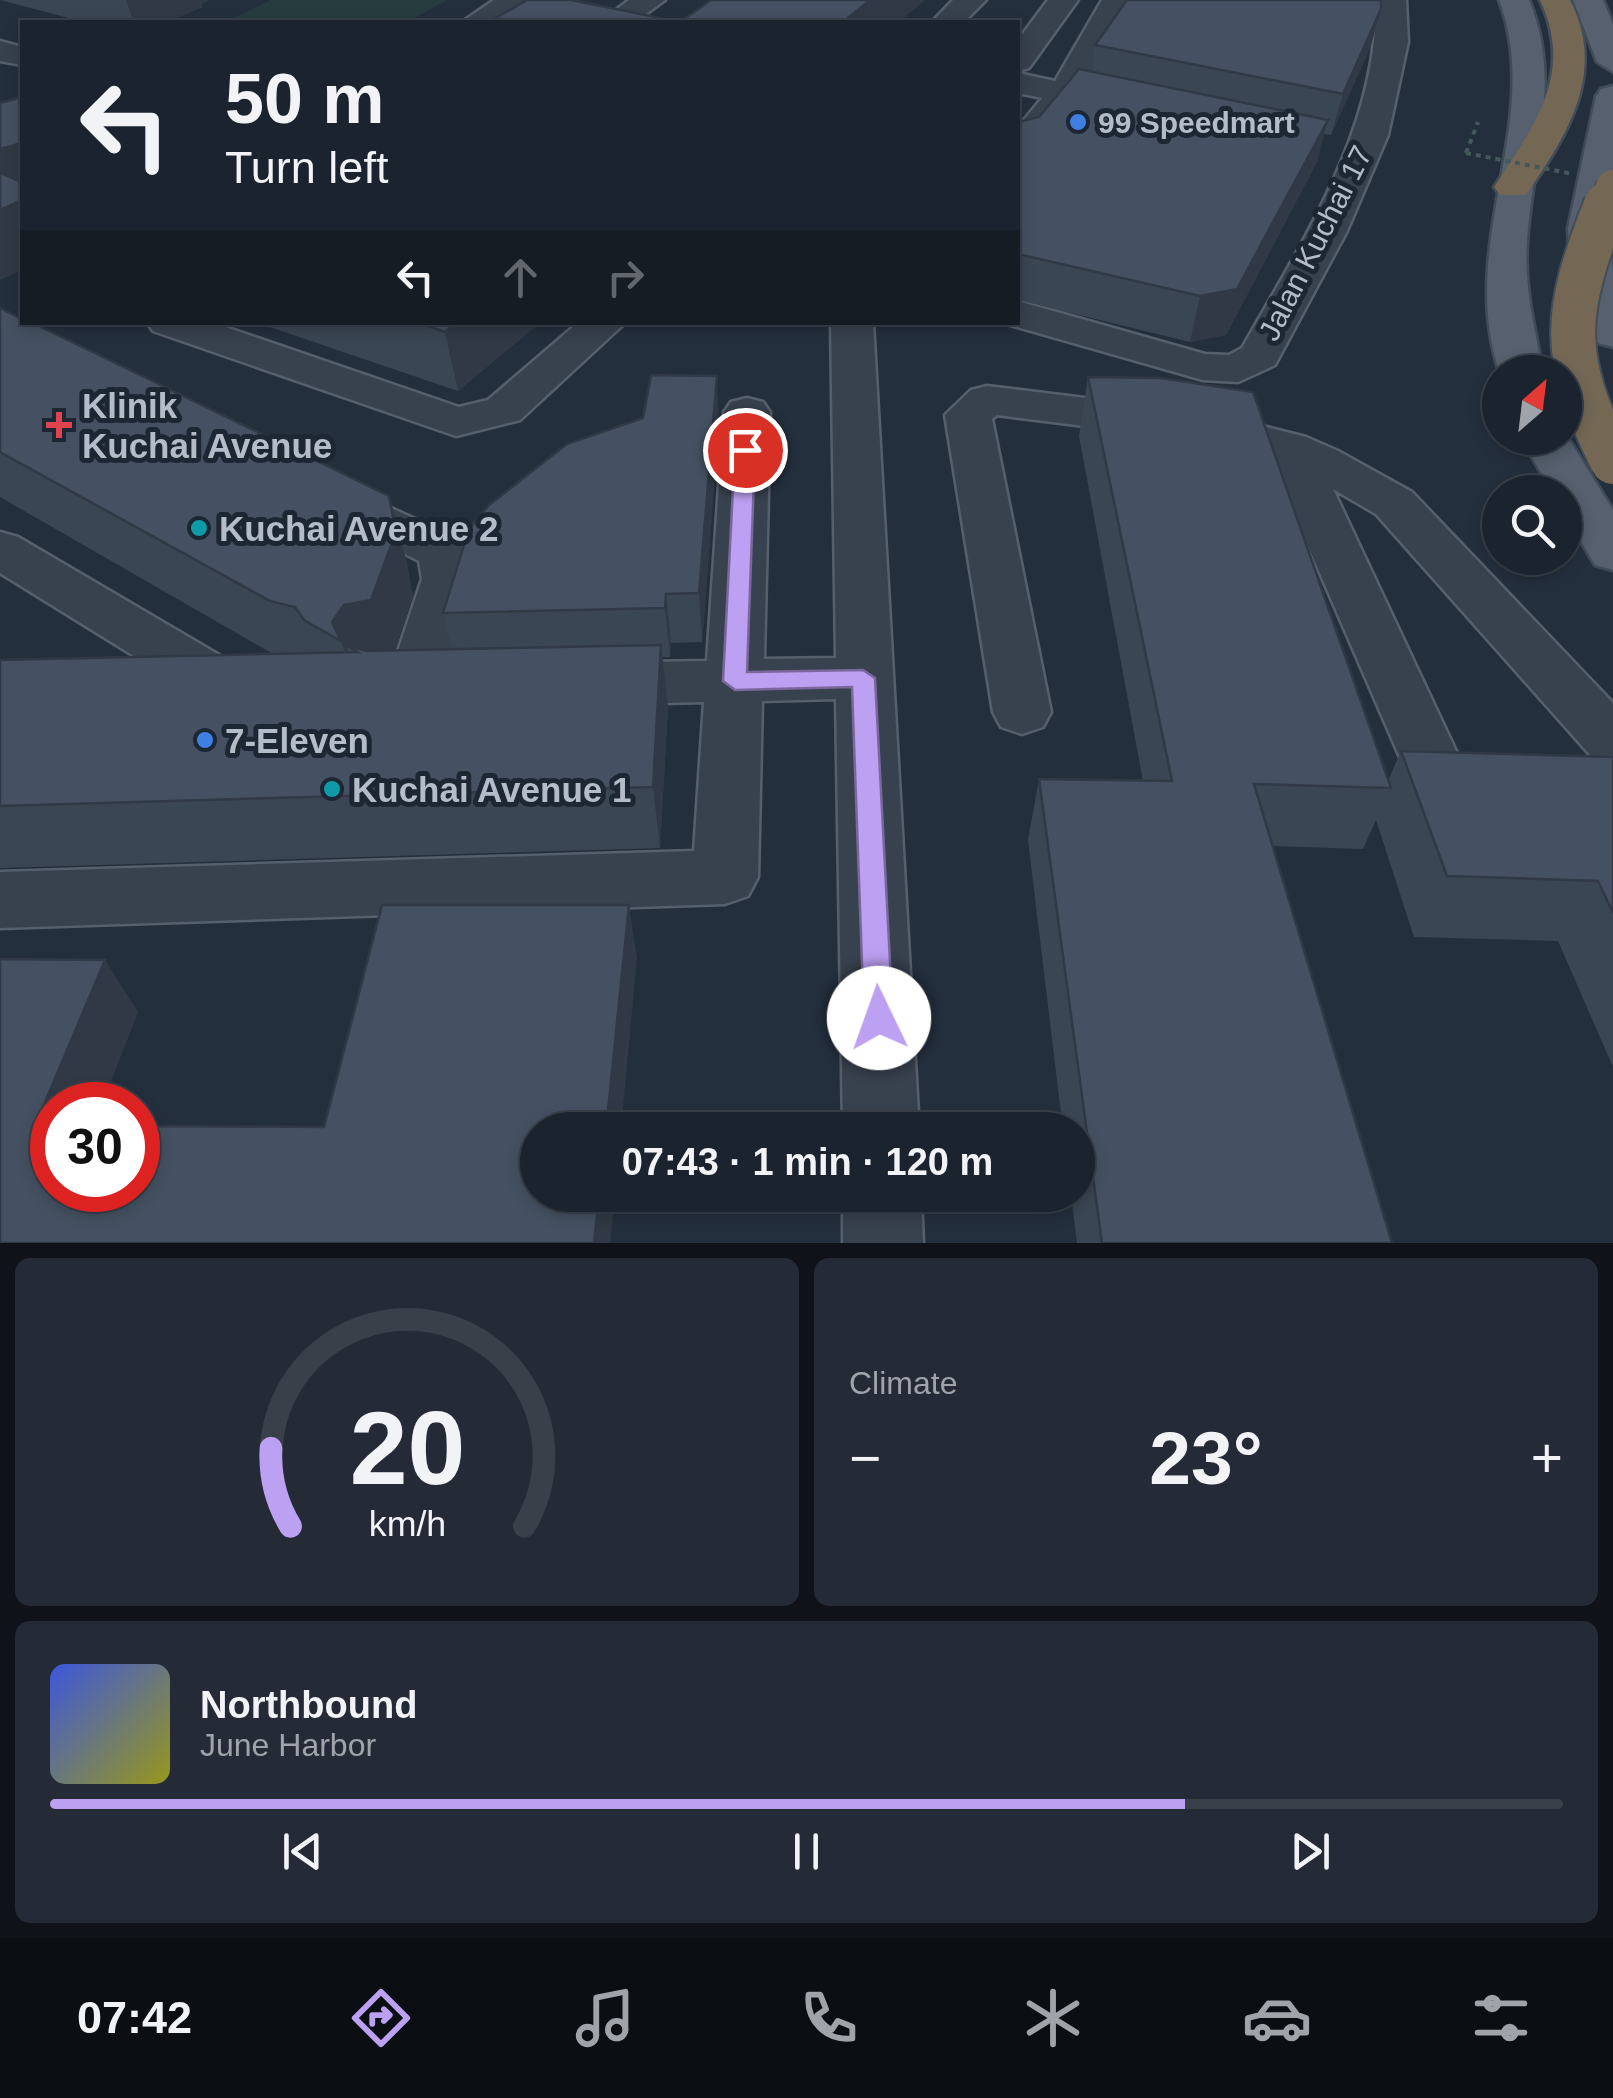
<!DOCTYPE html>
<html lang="en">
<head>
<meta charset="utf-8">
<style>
  body { margin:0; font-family:Helvetica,sans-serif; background:#242b36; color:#f1f3f6; height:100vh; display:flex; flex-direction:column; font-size:38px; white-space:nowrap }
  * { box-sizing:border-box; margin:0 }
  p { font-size:32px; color:#a0a4aa }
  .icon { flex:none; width:55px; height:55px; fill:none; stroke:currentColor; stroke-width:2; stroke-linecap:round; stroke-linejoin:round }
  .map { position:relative; height:1243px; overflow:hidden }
  .details { display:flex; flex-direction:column; gap:15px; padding:15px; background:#0f1319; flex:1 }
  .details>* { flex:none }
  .guide { position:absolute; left:20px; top:20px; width:1000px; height:305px; border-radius:0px; box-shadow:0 5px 15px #0003,0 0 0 2px #39404a; background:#1b232e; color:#f1f3f6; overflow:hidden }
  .needle { width:65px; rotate:28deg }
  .fabs { position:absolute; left:1482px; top:355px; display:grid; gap:20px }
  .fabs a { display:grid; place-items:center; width:100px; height:100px; border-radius:50%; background:#1b232e; box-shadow:0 5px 15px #0003,0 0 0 2px #39404a; font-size:50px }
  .speed { position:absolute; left:30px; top:1082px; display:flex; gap:20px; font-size:50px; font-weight:700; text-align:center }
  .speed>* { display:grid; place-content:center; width:130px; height:130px; border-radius:50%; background:#1b232e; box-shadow:0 5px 15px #0003,0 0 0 2px #39404a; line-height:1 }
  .speed .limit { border:15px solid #d22; background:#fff; color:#111 }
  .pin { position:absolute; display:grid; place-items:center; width:85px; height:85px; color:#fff; margin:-42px; border:5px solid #fff; border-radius:50%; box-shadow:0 2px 10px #0007 }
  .me { position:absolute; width:110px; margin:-55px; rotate:357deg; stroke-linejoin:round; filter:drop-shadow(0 0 8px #0008) }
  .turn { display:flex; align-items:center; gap:35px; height:210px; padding:0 40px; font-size:45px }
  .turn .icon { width:130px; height:130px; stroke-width:2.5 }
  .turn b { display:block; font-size:70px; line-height:85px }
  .lanes { display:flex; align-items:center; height:95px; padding:0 40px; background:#0003; justify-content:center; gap:50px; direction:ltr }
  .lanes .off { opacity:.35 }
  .big { font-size:75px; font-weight:700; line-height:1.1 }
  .details .tile { flex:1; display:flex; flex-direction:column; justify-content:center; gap:15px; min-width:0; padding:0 35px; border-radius:15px; background:#242b36 }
  .details .dial { align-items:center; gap:0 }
  .dial svg { height:260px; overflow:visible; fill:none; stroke:#39404a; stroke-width:7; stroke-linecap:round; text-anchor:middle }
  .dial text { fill:#f1f3f6; stroke:none }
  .song { display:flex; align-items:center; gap:30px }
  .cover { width:120px; height:120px; border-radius:15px; background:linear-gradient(135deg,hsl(230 70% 55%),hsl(60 70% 35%)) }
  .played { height:10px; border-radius:5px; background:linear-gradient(90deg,#bca0f2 75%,#39404a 75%) }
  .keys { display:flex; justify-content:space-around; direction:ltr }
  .heat { display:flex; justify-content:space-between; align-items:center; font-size:55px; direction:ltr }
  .details .tiles { flex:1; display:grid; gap:15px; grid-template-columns:1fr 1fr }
  .tile:last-child { grid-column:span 2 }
  .trip { position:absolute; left:520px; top:1112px; width:575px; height:100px; border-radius:50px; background:#1b232e; box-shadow:0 5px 15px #0003,0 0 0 2px #39404a; font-weight:700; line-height:100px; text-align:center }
  .menu { display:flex; height:160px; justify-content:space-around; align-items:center; background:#0b0e12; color:#a0a4aa }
  .menu .icon { width:70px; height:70px }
  .menu .selected { color:#bca0f2 }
  .menu b { font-size:45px; color:#f1f3f6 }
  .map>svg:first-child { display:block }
  .green { fill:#263c3f }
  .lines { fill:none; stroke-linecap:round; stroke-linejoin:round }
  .minor-casing { stroke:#565f6c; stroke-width:5 }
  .major-casing { stroke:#414a57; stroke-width:5 }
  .highway-casing { stroke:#434c59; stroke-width:5 }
  .path { stroke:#44595c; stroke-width:4; stroke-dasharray:5 5; stroke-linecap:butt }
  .minor { fill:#38414e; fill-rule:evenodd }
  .major { fill:#56606e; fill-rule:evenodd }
  .highway { fill:#746855; fill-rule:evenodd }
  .highway-bridge-far1-casing { stroke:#434c59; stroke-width:36; stroke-linecap:butt }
  .highway-bridge-casing { stroke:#434c59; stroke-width:48; stroke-linecap:butt }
  .path-bridge { stroke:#44595c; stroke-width:4; stroke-dasharray:5 5; stroke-linecap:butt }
  .highway-bridge-far1 { stroke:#746855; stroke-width:34 }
  .highway-bridge { stroke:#746855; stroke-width:44 }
  .wall { fill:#3b4654 }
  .shaded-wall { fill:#303945 }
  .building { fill:#455162; stroke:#303945; stroke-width:2.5 }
  .route { fill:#bca0f2; stroke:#7a689d; stroke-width:2.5 }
  .shop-dot { fill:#3f7fe0; stroke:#1d2633; stroke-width:4 }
  .health-dot { fill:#e0444e; stroke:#1d2633; stroke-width:4 }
  .culture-dot { fill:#0f9aa8; stroke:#1d2633; stroke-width:4 }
  .labels { text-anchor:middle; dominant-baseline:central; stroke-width:10; stroke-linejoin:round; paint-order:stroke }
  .far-poi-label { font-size:30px; font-weight:bold; fill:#b4bcc9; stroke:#1d2633; text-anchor:start }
  .far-street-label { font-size:30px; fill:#b4bcc9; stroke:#1d2633 }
  .poi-label { font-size:35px; font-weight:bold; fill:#b4bcc9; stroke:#1d2633; text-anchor:start }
</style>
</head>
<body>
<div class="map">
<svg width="1613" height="1243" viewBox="0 0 1613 1243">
  <rect width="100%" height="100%" fill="#242f3e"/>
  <path class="green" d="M271 0H447L407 22H225Z"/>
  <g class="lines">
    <g class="minor-casing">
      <path id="minor" d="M494 0H531L498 22H462Z
        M629 0H665L635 22H600Z
        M953 0H986L964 22H932Z
        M1048 0H1078L1029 68 1018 71V40Z
        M1102 0H1132L1084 87 1144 100 1149 107 1144 114 1132 117 1072 104 1031 157 1018 160V127L1042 98 1018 93V73L1055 81Z
        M1376 0H1406L1408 42 1388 135 1347 231 1275 365 1238 382 1203 380 1003 323 1018 322V301L1205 354 1229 355 1242 348C1303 240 1378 128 1376 0Z
        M0 41 22 47V65L0 61Z
        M147 322H211L459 407 488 400 579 322H626L520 420 456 436 153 331Z
        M831 322H873L919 1130H843L836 699 762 701 758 877 748 896 725 904 0 928V872L694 851 704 702 588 705 568 699 559 684 568 669 588 663 707 661 724 412 731 402 747 398 763 402 770 412 764 659 836 658Z
        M987 386 1215 414 1306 437 1338 451 1412 492 1613 703V764L1592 757 1376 514 1333 489 1464 768 1456 785 1434 791 1412 785 1269 456 1213 442 997 415 992 419 1051 712 1043 727 1022 734 1001 727 993 712 945 415 971 390Z
        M332 481 461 540 476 579 435 702 415 708 395 702 386 687 422 579 419 561 314 508 307 497 314 486Z
        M0 532 18 537 255 676 264 691 255 706 235 712 215 706 0 573Z
        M843 1195H921L923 1243H843Z"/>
    </g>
    <g class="major-casing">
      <path id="major" d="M1499 0H1529C1563 81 1532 159 1527 243 1524 288 1535 329 1543 372L1500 374C1455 243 1545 121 1499 0Z
        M1573 0H1603L1613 24V72L1597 62Z
        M1613 86V191L1606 228 1613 270V347L1598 343 1591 334 1570 262 1568 228 1596 96 1601 89Z
        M1565 433 1613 510V570L1595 565 1565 515V492H1552L1521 438H1565Z"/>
    </g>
    <g class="highway-casing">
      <path id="highway" d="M1540 0H1570C1607 72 1568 134 1526 195H1500L1494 187C1534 126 1575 74 1540 0Z"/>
    </g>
    <path class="path" d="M1466 153 1478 122"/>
    <use href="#minor" class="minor"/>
    <use href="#major" class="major"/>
    <use href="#highway" class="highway"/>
    <g class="highway-bridge-far1-casing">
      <path id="highway-bridge-far1" d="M1605 207 1613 187"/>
    </g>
    <g class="highway-bridge-casing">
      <path id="highway-bridge" d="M1606 205C1563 314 1559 356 1613 462"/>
    </g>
    <path class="path-bridge" d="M1466 153 1573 174"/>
    <use href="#highway-bridge-far1" class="highway-bridge-far1"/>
    <use href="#highway-bridge" class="highway-bridge"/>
  </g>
  <path class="wall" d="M0 0H209L201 4 202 7 168 22H84Z
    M1381 9 1370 48 1331 135 1324 134 1317 162 1226 335 1190 342 1018 300V126L1039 117 1092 71 1095 45Z
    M0 308 389 496 406 559 413 596 395 650 452 649 443 613 719 423 702 642 671 643 670 657H663L668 707 660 848 0 868V660L273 654 0 497Z
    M255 322H541L458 391Z
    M1088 377 1388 781 1401 751 1613 757V1067L1558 941 1414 937 1376 820 1363 849 1273 846 1392 1243H1077L1071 1195H1078V1130H1063L1028 840 1039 779 1143 781 1079 436Z"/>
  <path class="shaded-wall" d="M126 0H209L201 4 202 7 168 22H134Z
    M870 0H925L899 22H843Z
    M1381 9 1370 48 1331 135 1343 94Z
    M1328 120 1317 162 1226 335 1190 342 1200 296Z
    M22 143V270L0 280V149Z
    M457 322H541L458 391 445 332Z
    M717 376 719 423 702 642 699 593Z
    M389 496 406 559 413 596 390 664 358 652 346 645 357 680 355 683 341 641 332 622 344 605Z
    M666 594 671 643 670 657 665 608Z
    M661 645 668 707 660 848 653 787Z
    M629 905 637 958 621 1130H606Z
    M105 960 138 1012 102 1105H52V1147L35 1126Z
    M599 1195H615L610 1243H594Z"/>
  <path class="building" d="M527 0H571L680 22 711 0H870L843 22H489Z
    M1127 0H1381V9L1343 94 1095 45Z
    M1079 69 1328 120 1237 289 1200 296 1018 254V126L1022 121 1039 117Z
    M22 97V143L0 149V103Z
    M0 173 22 182V200L0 210Z
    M0 308 22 319V322H31L389 496 396 532 371 600 344 605 332 622 341 641 304 620 295 607 270 601 0 452Z
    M417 322H457L445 332Z
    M651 375 717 376 699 593 666 594 665 608 443 613 469 529 489 505 567 444 643 418Z
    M1088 377 1161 378 1253 392 1391 788 1254 784 1392 1243H1102L1039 779 1172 781Z
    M346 645 366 651 661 645 653 787 0 806V660L358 652Z
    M1401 751 1613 757V913L1598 881 1447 876Z
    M382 905H629L606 1130H538V1195H599L594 1243H0V959L105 960 35 1126H52V1190H138V1126L324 1127Z"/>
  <path class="route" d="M745 444 755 450 747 672 863 670 875 678 893 1018 889 1027 879 1031 868 1027 864 1018 852 687 735 690 723 681 735 450Z"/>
  <g class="shop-dot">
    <circle cx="1078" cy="122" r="10"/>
    <circle cx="205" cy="740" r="10"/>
  </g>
  <path class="health-dot" d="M54 410h10v10h10v10h-10v10h-10v-10h-10v-10h10z"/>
  <g class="culture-dot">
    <circle cx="199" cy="528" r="10"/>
    <circle cx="332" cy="789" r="10"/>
  </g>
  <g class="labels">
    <g class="far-poi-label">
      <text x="1098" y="122">99 Speedmart</text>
    </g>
    <g class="far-street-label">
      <text transform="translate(1315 243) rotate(-63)">Jalan Kuchai 17</text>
    </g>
    <g class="poi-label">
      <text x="82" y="405">Klinik<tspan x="82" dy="40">Kuchai Avenue</tspan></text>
      <text x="219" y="528">Kuchai Avenue 2</text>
      <text x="225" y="740">7-Eleven</text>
      <text x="352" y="789">Kuchai Avenue 1</text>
    </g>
  </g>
</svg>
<div class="fabs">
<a><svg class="needle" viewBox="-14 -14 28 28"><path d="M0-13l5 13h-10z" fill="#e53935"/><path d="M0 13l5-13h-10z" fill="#a0a4aa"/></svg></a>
<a><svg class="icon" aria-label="search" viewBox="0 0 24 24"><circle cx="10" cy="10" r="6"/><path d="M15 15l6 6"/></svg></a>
</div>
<div class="speed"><div class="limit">30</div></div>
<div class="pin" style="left:745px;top:450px;background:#d93025"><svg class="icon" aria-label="arrive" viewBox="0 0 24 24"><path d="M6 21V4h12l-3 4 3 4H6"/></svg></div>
<svg class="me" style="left:879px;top:1018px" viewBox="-20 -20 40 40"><circle r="19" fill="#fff"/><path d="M0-13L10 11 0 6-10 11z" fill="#bca0f2"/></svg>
<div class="trip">07:43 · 1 min · 120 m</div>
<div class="guide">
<div class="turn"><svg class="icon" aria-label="left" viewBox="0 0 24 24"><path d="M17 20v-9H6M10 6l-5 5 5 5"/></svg><div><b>50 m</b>Turn left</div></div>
<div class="lanes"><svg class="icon" aria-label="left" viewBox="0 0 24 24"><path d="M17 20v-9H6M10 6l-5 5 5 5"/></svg><svg class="icon off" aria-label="ahead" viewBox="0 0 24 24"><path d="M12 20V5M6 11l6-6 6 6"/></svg><svg class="icon off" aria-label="right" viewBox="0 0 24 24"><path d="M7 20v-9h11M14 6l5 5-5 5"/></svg></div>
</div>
</div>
<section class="details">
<div class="tiles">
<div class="tile dial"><svg viewBox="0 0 100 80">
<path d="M14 69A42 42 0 1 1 86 69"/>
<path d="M14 69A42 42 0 0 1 8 45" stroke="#bca0f2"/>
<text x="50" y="56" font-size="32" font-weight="700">20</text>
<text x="50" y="72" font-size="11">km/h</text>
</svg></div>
<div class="tile"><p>Climate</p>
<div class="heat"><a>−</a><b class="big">23°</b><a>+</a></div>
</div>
<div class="tile">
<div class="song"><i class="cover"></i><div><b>Northbound</b><p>June Harbor</p></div></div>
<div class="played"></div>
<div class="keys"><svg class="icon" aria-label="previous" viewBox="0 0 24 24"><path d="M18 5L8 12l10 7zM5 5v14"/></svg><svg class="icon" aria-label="pause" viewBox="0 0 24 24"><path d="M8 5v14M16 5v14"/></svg><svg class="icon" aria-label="next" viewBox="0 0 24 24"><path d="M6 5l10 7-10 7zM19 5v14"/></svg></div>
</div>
</div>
</section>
<nav class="menu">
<b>07:42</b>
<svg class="icon selected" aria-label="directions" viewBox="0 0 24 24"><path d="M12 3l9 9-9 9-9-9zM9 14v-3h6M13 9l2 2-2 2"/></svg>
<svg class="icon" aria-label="music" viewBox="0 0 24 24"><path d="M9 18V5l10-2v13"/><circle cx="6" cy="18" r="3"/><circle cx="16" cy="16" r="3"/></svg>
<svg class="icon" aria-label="phone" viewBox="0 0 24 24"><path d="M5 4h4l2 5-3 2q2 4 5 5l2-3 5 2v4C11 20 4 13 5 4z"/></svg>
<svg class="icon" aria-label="climate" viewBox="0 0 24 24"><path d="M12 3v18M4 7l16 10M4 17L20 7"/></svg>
<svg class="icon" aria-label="car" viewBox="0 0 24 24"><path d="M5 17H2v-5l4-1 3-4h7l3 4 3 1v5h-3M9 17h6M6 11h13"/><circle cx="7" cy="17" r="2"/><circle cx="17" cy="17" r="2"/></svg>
<svg class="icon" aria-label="filters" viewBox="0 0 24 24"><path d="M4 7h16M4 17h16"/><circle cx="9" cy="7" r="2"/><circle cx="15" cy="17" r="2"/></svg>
</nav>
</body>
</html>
